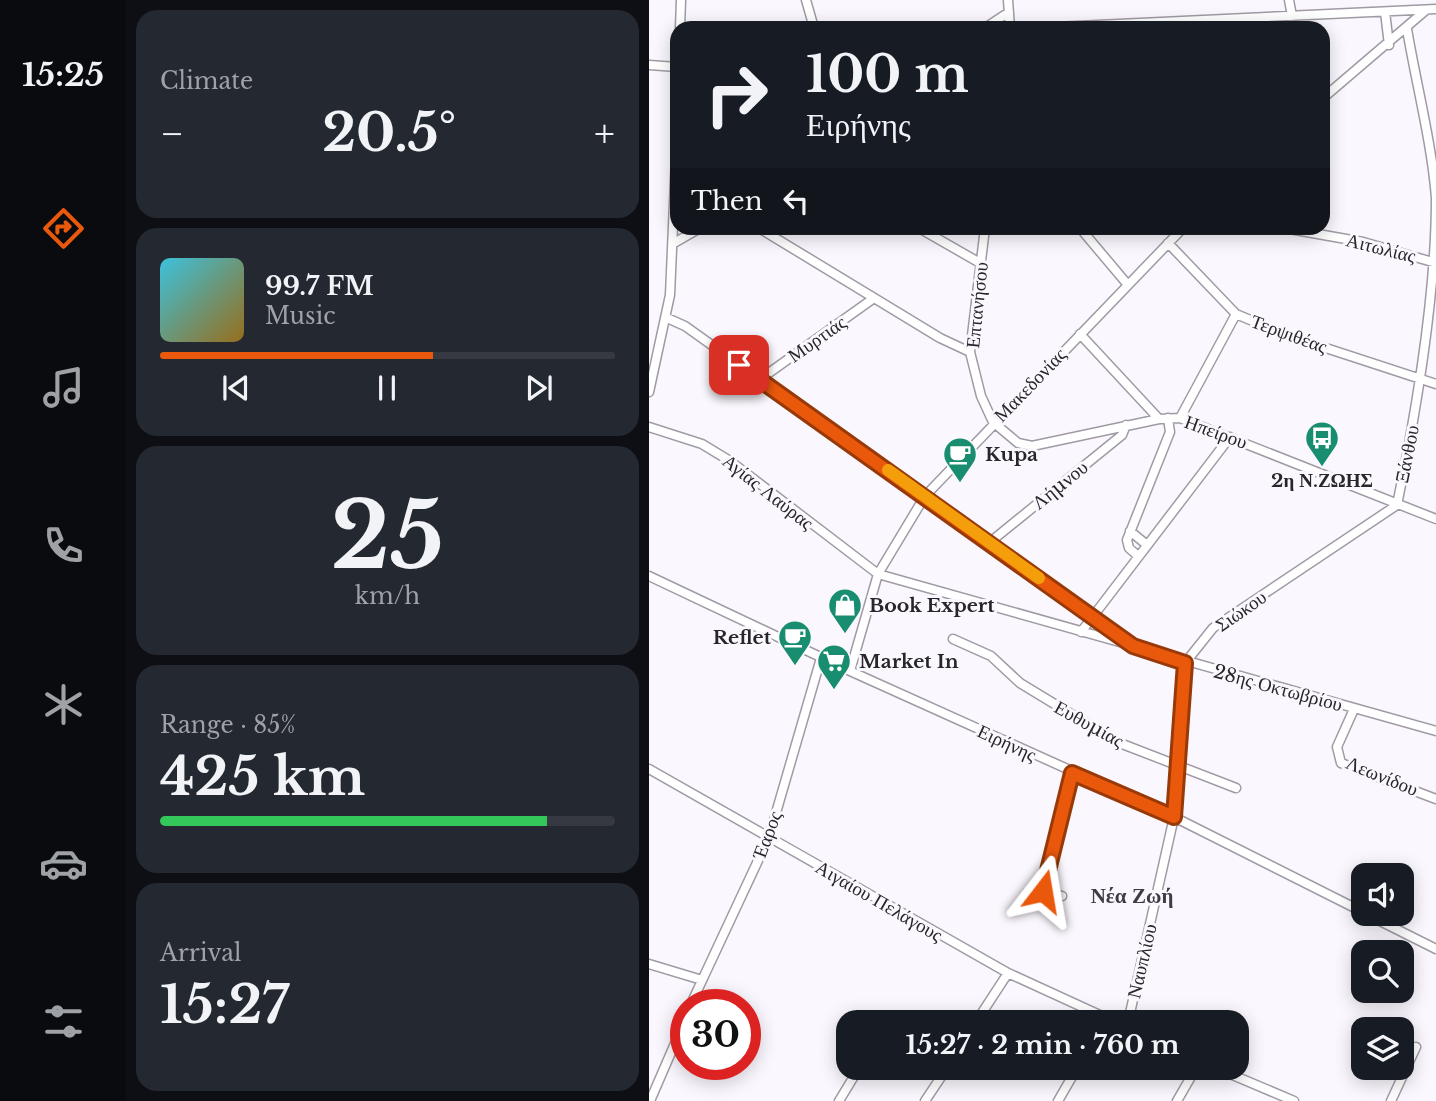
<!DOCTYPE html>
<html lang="en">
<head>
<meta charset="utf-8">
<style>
  body { margin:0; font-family:"Libre Baskerville",serif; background:#242831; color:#f1f3f6; height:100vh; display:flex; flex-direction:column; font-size:26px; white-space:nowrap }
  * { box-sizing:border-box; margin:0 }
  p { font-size:23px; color:#9ea1a6 }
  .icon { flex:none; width:38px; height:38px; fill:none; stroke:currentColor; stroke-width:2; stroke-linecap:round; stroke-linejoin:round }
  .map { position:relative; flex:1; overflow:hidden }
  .panel { display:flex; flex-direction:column; gap:10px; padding:10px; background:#0d0f14; width:523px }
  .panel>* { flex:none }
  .banner { position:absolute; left:21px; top:21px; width:660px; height:214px; border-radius:21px; box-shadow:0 4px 18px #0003; background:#171b24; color:#f1f3f6; overflow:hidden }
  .tools { position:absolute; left:702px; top:863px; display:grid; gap:14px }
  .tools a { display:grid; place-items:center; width:63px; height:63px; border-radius:14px; background:#171b24; box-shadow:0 4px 18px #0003; font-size:35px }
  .speed { position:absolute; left:21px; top:989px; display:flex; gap:14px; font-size:35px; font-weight:700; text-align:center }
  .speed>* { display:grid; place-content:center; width:91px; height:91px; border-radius:50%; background:#171b24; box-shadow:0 4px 18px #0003; line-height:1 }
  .speed .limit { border:10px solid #d22; background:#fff; color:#111 }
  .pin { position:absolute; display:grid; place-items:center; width:60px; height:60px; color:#fff; margin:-30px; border-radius:14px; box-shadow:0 4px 10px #0006 }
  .me { position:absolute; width:77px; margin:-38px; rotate:14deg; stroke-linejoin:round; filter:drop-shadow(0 0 5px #0008) }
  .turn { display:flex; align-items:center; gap:24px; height:147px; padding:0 21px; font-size:32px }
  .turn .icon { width:91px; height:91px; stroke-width:2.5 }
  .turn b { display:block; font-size:49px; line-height:60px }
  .then { display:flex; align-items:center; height:66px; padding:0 21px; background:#0003; gap:14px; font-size:26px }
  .big { font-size:52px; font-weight:700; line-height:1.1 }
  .panel .tile { flex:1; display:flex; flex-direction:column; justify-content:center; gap:10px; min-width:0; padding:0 24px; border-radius:21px; background:#242831 }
  .panel .dial { align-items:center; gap:0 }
  .dial b { font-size:91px; line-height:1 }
  .song { display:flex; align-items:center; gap:21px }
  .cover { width:84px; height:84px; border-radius:10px; background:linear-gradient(135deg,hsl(190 70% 55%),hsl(40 70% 35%)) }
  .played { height:7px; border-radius:4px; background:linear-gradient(90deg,#ea580c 60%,#363941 60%) }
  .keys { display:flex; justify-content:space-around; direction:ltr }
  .heat { display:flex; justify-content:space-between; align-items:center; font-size:38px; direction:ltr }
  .charge { height:10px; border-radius:5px; background:linear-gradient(90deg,#34c759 85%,#363941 0) }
  .trip { position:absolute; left:187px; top:1010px; width:413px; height:70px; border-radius:21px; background:#171b24; box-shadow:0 4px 18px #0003; font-weight:700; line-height:70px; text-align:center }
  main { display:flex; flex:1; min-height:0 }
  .dock { display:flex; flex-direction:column; width:126px; justify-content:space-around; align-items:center; background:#090b0e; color:#9ea1a6 }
  .dock .icon { width:49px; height:49px }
  .dock .active { color:#ea580c }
  .dock b { font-size:32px; color:#f1f3f6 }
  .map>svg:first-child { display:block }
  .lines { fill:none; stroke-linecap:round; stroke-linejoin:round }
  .minor-casing { stroke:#a09aa5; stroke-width:11 }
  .minor { stroke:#fff; stroke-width:8 }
  .route-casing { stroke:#983908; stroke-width:18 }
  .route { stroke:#ea580c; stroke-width:12 }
  .slow { stroke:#f59e0b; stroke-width:12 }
  .labels { text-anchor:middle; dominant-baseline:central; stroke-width:6; stroke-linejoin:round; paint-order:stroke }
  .street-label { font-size:19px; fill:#28262a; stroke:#fbf7fe }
  .poi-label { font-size:19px; font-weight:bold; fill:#28262a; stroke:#fbf7fe; text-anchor:start }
  .neighbourhood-label { font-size:21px; font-weight:bold; fill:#413b45; stroke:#fbf7fe }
</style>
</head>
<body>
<main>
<nav class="dock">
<b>15:25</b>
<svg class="icon active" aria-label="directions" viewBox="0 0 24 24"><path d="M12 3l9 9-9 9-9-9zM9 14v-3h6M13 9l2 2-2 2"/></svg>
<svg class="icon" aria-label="music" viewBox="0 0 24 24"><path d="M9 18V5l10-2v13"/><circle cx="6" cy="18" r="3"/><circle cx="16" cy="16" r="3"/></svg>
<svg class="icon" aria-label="phone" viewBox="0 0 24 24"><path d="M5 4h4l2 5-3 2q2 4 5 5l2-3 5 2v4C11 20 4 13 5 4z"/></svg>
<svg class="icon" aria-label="climate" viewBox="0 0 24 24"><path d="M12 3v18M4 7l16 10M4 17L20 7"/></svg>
<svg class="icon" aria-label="car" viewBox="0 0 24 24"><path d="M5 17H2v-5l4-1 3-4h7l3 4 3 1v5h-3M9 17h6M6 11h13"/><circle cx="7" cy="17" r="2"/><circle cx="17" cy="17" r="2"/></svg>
<svg class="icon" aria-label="filters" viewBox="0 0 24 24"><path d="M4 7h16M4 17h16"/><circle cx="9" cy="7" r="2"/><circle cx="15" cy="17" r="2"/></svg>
</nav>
<section class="panel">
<div class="tile"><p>Climate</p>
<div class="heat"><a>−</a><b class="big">20.5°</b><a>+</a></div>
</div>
<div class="tile">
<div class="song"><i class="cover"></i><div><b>99.7 FM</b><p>Music</p></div></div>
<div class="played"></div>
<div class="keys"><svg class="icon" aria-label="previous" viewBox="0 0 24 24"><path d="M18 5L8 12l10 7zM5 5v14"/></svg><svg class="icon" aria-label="pause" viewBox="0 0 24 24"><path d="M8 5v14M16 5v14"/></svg><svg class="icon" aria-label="next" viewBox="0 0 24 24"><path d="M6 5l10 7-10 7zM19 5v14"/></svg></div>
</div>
<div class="tile dial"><b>25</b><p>km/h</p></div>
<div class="tile"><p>Range · 85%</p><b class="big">425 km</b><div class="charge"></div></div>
<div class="tile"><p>Arrival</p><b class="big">15:27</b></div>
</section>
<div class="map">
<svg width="787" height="1101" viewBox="0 0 787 1101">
  <rect width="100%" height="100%" fill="#fbf7fe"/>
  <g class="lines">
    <g class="minor-casing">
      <path id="minor" d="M157 0 165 28
        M359 0 361 28
        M640 0 643 16
        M736 12 740 45
        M31 28 32 0
        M336 28 360 12
        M385 28 787 9
        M0 65 28 67
        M674 98 777 10
        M110 228 291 338 321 352
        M270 228 331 263
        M336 228 321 352 332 396 344 422 369 443 383 446 510 419 531 418 787 519
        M431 228 479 285
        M635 228 714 242 787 263
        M25 243 51 228
        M519 243 587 314 637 335 787 384
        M18 318 36 326 479 642
        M431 334 510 419
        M110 380 225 298
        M0 392 21 295 28 134
        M531 418 587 314
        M0 427 53 444 81 461 229 574 787 731
        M481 531 498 545
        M340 543 473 435 477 425
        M489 556 480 548 478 540 521 432 519 418
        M0 576 201 671 525 817 714 912
        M432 632 581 437
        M304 639 342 656 371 683 468 742 587 788
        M201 671 229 574 276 496 534 228
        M705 709 688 747 692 763 787 799
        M0 769 359 973 466 1022
        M413 896 394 891 423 773
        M717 914 787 949
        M0 964 53 980
        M42 1004 120 837 172 658
        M327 1022 359 973
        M479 1022 525 817 536 663 564 628 748 505C768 408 787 297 787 198 783 144 767 83 758 29
        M567 1068 645 1101
        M1 1101 37 1018
        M190 1101 210 1068
        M276 1101 298 1068
        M409 1101 428 1068
        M528 1101 547 1068
        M742 1101 767 1047"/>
    </g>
    <use href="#minor" class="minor"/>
  </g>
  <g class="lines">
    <g class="route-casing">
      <path id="route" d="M90 365 484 646 536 663 525 817 423 773 394 891"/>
    </g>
    <use href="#route" class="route"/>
    <path class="slow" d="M239 470 390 578"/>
  </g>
  <defs>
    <g id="bus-pin" transform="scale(1.75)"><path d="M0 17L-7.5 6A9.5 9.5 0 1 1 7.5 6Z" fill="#188d6f" stroke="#fbf7fe"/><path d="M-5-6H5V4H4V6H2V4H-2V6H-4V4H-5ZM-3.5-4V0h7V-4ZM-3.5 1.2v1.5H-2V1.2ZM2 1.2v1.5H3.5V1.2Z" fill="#fff"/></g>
    <g id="cafe-pin" transform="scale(1.75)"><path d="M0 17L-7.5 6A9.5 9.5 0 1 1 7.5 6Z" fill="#188d6f" stroke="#fbf7fe"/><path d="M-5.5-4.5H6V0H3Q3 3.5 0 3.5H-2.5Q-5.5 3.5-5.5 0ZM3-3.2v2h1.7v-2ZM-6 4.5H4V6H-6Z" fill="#fff"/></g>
    <g id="shop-pin" transform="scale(1.75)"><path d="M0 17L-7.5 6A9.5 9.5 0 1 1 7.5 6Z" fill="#188d6f" stroke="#fbf7fe"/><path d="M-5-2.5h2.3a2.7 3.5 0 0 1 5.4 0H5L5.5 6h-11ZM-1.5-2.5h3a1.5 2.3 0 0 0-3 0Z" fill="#fff"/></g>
    <g id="supermarket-pin" transform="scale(1.75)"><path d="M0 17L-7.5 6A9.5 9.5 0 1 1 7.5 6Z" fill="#188d6f" stroke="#fbf7fe"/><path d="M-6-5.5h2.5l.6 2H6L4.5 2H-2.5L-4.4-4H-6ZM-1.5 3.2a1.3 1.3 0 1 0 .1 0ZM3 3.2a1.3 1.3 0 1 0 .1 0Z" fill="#fff"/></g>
  </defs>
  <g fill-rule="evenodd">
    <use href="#bus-pin" x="673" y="438"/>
    <use href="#cafe-pin" x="311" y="454"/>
    <use href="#shop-pin" x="196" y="605"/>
    <use href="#cafe-pin" x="146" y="637"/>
    <use href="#supermarket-pin" x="185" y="661"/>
  </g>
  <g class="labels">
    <g class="street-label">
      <text transform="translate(732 248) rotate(14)">Αιτωλίας</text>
      <text transform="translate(328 305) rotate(-84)">Επτανήσου</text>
      <text transform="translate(640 334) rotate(20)">Τερψιθέας</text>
      <text transform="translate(168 339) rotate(-35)">Μυρτιάς</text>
      <text transform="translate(381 385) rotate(-46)">Μακεδονίας</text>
      <text transform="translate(567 432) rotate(20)">Ηπείρου</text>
      <text transform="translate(758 454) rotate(-79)">Ξάνθου</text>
      <text transform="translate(411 485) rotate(-39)">Λήμνου</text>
      <text transform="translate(119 492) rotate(38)">Αγίας Λαύρας</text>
      <text transform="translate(592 611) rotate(-35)">Σιώκου</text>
      <text transform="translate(629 688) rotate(15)">28ης Οκτωβρίου</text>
      <text transform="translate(440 724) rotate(29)">Ευθυμίας</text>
      <text transform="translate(358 743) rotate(25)">Ειρήνης</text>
      <text transform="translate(733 776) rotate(22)">Λεωνίδου</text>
      <text transform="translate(118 835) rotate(-69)">Έαρος</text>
      <text transform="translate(230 901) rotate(30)">Αιγαίου Πελάγους</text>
      <text transform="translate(493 961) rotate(-77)">Ναυπλίου</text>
    </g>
    <g class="poi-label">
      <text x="336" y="454">Kupa</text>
      <text x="673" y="480" text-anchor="middle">2η Ν.ΖΩΗΣ</text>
      <text x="220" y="605">Book Expert</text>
      <text x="122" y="637" text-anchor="end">Reflet</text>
      <text x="210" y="661">Market In</text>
    </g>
    <g class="neighbourhood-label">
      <text x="483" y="896">Νέα Ζωή</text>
    </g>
  </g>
</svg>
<div class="tools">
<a><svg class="icon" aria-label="sound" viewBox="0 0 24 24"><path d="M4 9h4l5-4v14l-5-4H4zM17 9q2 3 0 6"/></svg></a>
<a><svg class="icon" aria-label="search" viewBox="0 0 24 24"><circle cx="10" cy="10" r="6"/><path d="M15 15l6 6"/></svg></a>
<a><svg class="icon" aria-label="layers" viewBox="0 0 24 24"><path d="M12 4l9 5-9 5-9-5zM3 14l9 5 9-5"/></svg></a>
</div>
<div class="speed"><div class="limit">30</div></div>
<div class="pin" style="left:90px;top:365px;background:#d93025"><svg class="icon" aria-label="arrive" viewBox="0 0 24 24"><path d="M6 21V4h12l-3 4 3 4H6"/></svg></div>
<svg class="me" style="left:394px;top:891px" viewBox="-20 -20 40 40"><path d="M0-17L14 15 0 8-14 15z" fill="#ea580c" stroke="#fff" stroke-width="4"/></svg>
<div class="trip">15:27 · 2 min · 760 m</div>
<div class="banner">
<div class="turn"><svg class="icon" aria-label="right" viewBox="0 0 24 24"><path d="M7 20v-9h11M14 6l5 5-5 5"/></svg><div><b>100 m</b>Ειρήνης</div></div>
<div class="then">Then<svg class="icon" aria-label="left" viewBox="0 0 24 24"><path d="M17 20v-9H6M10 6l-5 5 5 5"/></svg></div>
</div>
</div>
</main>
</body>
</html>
